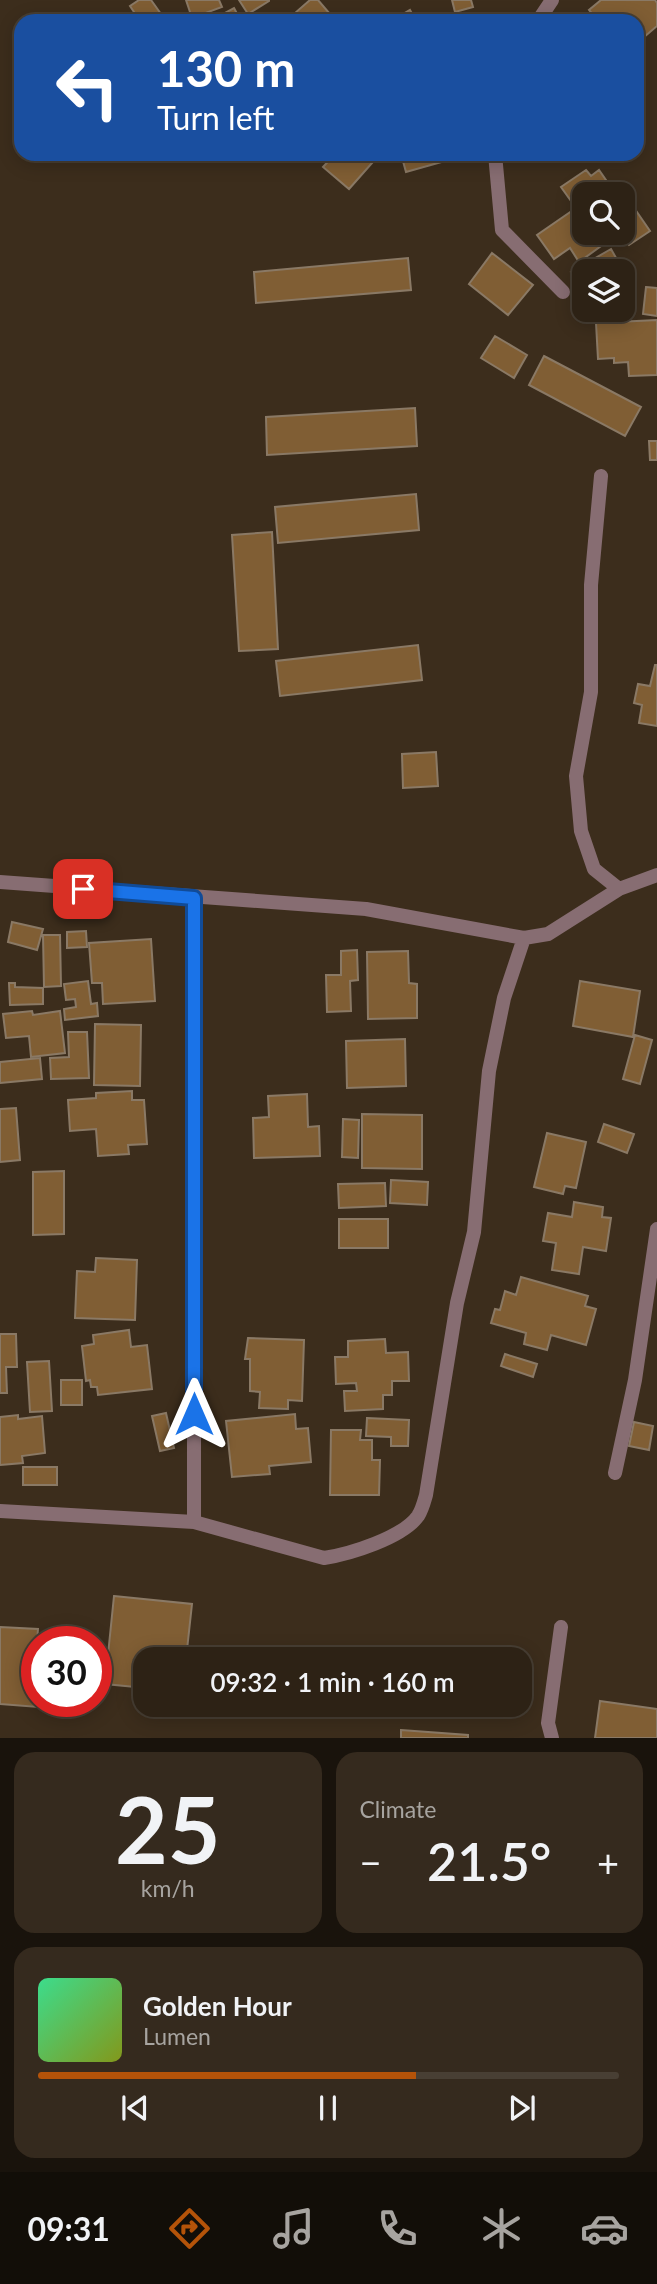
<!DOCTYPE html>
<html lang="en">
<head>
<meta charset="utf-8">
<style>
  body { margin:0; font-family:Lato,sans-serif; background:#352a1e; color:#f1f3f6; height:100vh; display:flex; flex-direction:column; font-size:26px; white-space:nowrap }
  * { box-sizing:border-box; margin:0 }
  p { font-size:23px; color:#a7a4a0 }
  .icon { flex:none; width:38px; height:38px; fill:none; stroke:currentColor; stroke-width:2; stroke-linecap:round; stroke-linejoin:round }
  .map { position:relative; height:1738px; overflow:hidden }
  .sheet { display:flex; flex-direction:column; gap:14px; padding:14px; background:#19130c; flex:1 }
  .sheet>* { flex:none }
  .hud { position:absolute; left:14px; top:14px; width:630px; height:147px; border-radius:21px; box-shadow:0 4px 18px #0003,0 0 0 2px #483f34; background:#1a4fa0; color:#fff; overflow:hidden }
  .tools { position:absolute; left:572px; top:182px; display:grid; gap:14px }
  .tools a { display:grid; place-items:center; width:63px; height:63px; border-radius:14px; background:#2d2215; box-shadow:0 4px 18px #0003,0 0 0 2px #483f34; font-size:35px }
  .speed { position:absolute; left:21px; top:1626px; display:flex; gap:14px; font-size:35px; font-weight:700; text-align:center }
  .speed>* { display:grid; place-content:center; width:91px; height:91px; border-radius:50%; background:#2d2215; box-shadow:0 4px 18px #0003,0 0 0 2px #483f34; line-height:1 }
  .speed .limit { border:10px solid #d22; background:#fff; color:#111 }
  .pin { position:absolute; display:grid; place-items:center; width:60px; height:60px; color:#fff; margin:-30px; border-radius:14px; box-shadow:0 4px 10px #0006 }
  .me { position:absolute; width:77px; margin:-38px; rotate:0deg; stroke-linejoin:round; filter:drop-shadow(0 0 5px #0008) }
  .turn { display:flex; align-items:center; gap:24px; height:147px; padding:0 28px; font-size:32px }
  .turn .icon { width:91px; height:91px; stroke-width:2.5 }
  .turn b { display:block; font-size:49px; line-height:60px }
  .big { font-size:52px; font-weight:600; line-height:1.1 }
  .sheet .widget { flex:1; display:flex; flex-direction:column; justify-content:center; gap:10px; min-width:0; padding:0 24px; border-radius:21px; background:#352a1e }
  .sheet .dial { align-items:center; gap:0 }
  .dial b { font-size:91px; line-height:1 }
  .song { display:flex; align-items:center; gap:21px }
  .cover { width:84px; height:84px; border-radius:10px; background:linear-gradient(135deg,hsl(150 70% 55%),hsl(70 70% 35%)) }
  .played { height:7px; border-radius:4px; background:linear-gradient(90deg,#b45309 65%,#483f34 65%) }
  .keys { display:flex; justify-content:space-around; direction:ltr }
  .heat { display:flex; justify-content:space-between; align-items:center; font-size:38px; direction:ltr }
  .sheet .tiles { flex:1; display:grid; gap:14px; grid-template-columns:1fr 1fr }
  .widget:last-child { grid-column:span 2 }
  .trip { position:absolute; left:133px; top:1647px; width:399px; height:70px; border-radius:21px; background:#2d2215; box-shadow:0 4px 18px #0003,0 0 0 2px #483f34; font-weight:600; line-height:70px; text-align:center }
  .tabs { display:flex; height:112px; justify-content:space-around; align-items:center; background:#120e08; color:#a7a4a0 }
  .tabs .icon { width:49px; height:49px }
  .tabs .active { color:#b45309 }
  .tabs b { font-size:32px; color:#f1f3f6 }
  .map>svg:first-child { display:block }
  .building { fill:#805e34; stroke:#8a7965; stroke-width:2 }
  .lines { fill:none; stroke-linecap:round; stroke-linejoin:round }
  .minor { stroke:#876d72; stroke-width:14 }
  .route-casing { stroke:#114b97; stroke-width:18 }
  .route { stroke:#1a73e8; stroke-width:12 }
</style>
</head>
<body>
<div class="map">
<svg width="657" height="1738" viewBox="0 0 657 1738">
  <rect width="100%" height="100%" fill="#3c2d1c"/>
  <path class="building" d="M139 0H151L166 21H140L130 6Z
    M186 0H219L222 7 192 18Z
    M239 0H269V1L248 14Z
    M310 0H318L336 21H302L295 13Z
    M452 0H471L473 7 455 12Z
    M601 0H655L657 3V26L637 43V21H598L589 10Z
    M234 8 241 21H210Z
    M410 10 416 21H391Z
    M335 154H341L348 160 354 154H380L349 189 323 167Z
    M401 154H443L445 161 406 172Z
    M586 170 591 176 599 170 615 193 621 189 650 231 629 245 620 233H623V194H584V233H602L608 241 579 262 570 248 554 259 537 235 576 208 561 187Z
    M611 249 624 272 584 271V295L571 272Z
    M492 253 533 285 508 315 469 284Z
    M408 258 411 290 256 303 254 272Z
    M646 287 657 288V316L643 314Z
    M657 320V375L629 376 628 362 614 363V358L598 359 596 323Z
    M495 336 527 355 514 378 481 358Z
    M544 356 641 407 625 436 529 385Z
    M415 408 417 446 267 455 266 417Z
    M649 441H657V460H650Z
    M416 494 419 530 278 543 275 507Z
    M272 532 278 649 239 651 232 535Z
    M418 645 422 680 280 696 276 661Z
    M655 665H657V726L639 723 642 705 634 703 638 684 650 686Z
    M436 752 438 786 403 788 402 754Z
    M12 922 43 929 37 950 8 942Z
    M86 931 87 947 67 948V932Z
    M43 935H60L61 986 44 987Z
    M151 939 155 1001 103 1004 102 983H92L89 943Z
    M357 950 358 980 350 981 351 1011 327 1012 326 975H341V951Z
    M408 951 409 983 417 984V1018L368 1019 367 952Z
    M88 981 91 1004 97 1003 98 1016 65 1020 64 1009 76 1007 75 999 66 1000 64 984Z
    M580 981 640 991 633 1037 573 1026Z
    M9 983H15V987L43 988V1004L10 1005Z
    M32 1011 33 1015 60 1011 65 1053 31 1057 29 1036 6 1038 3 1014Z
    M95 1024 141 1025 140 1086 94 1085Z
    M68 1032H87L89 1078 51 1079 50 1058 69 1057Z
    M635 1035 652 1040 640 1084 623 1079Z
    M405 1039 406 1086 347 1088 346 1041Z
    M40 1058 42 1079 0 1083V1062Z
    M132 1091V1100H144L147 1144 128 1145 129 1154 98 1156 96 1129 70 1131 68 1100 96 1098V1093Z
    M307 1094 308 1127 319 1126 320 1156 254 1158 253 1118 269 1117 268 1096Z
    M16 1108 20 1160 0 1162V1109Z
    M362 1114 422 1115V1169L362 1168Z
    M343 1119 359 1120 358 1158 342 1157Z
    M604 1124 634 1134 627 1153 598 1142Z
    M547 1133 586 1142 576 1188 565 1186 563 1194 534 1187Z
    M64 1171V1234L33 1235V1172Z
    M391 1180 428 1182 427 1205 390 1203Z
    M385 1183 386 1206 339 1208 338 1184Z
    M574 1202 603 1207 602 1217 611 1218 606 1251 583 1247 579 1274 552 1270 556 1243 543 1241 548 1213 572 1217Z
    M339 1219H388V1248H339Z
    M96 1258 137 1260 135 1320 75 1318 77 1271 95 1272Z
    M521 1277 588 1296 585 1306 596 1309 586 1345 551 1335 547 1350 524 1344 526 1333 491 1323 495 1309 500 1310 505 1291 516 1295Z
    M129 1330 131 1347 147 1345 152 1389 98 1395 97 1387H91L90 1380 86 1381 82 1346 94 1344 93 1335Z
    M0 1334H16L17 1367H6L7 1393H0Z
    M248 1338 304 1340 302 1401 288 1400V1409L259 1408 260 1392 250 1391V1359H245Z
    M385 1339 386 1353 408 1352 409 1381H392V1395H383V1409L345 1411 344 1391H357L356 1383 336 1384 335 1357H348V1341Z
    M505 1354 537 1364 533 1377 501 1366Z
    M49 1361 52 1411 30 1412 27 1362Z
    M61 1380H82V1405H61Z
    M166 1413 174 1448 160 1451 152 1416Z
    M295 1414 296 1429 308 1428 311 1462 269 1466 270 1474 232 1477 226 1421Z
    M18 1415V1419L42 1416 45 1453 22 1456 23 1463 0 1465V1417Z
    M367 1418 409 1420 408 1446H391V1437L366 1436Z
    M634 1422 653 1426 649 1450 629 1446Z
    M331 1430H361L360 1440H372V1460H380L379 1495H330Z
    M23 1467H57V1485H23Z
    M114 1596 192 1604 186 1659H145V1688L105 1684Z
    M0 1627 38 1629 35 1668 38 1707 0 1704Z
    M600 1701 657 1709V1738H595Z
    M401 1730 468 1735V1738H401Z"/>
  <g class="lines">
    <path class="minor" d="M538 21 552 0
      M495 154 502 230 563 292
      M601 476 591 585V692L576 776 581 831 594 869 619 889
      M0 882 366 909 524 938 548 934 619 889 657 875
      M615 1473 635 1380 657 1229
      M0 1511 194 1522 324 1558C350 1554 402 1538 418 1516 422 1510 424 1502 426 1495L457 1303 474 1232 489 1071 504 998 524 938
      M194 1522V898
      M552 1738 548 1723 561 1627"/>
  </g>
  <g class="lines">
    <g class="route-casing">
      <path id="route" d="M83 889 194 898V1414"/>
    </g>
    <use href="#route" class="route"/>
  </g>
</svg>
<div class="tools">
<a><svg class="icon" aria-label="search" viewBox="0 0 24 24"><circle cx="10" cy="10" r="6"/><path d="M15 15l6 6"/></svg></a>
<a><svg class="icon" aria-label="layers" viewBox="0 0 24 24"><path d="M12 4l9 5-9 5-9-5zM3 14l9 5 9-5"/></svg></a>
</div>
<div class="speed"><div class="limit">30</div></div>
<div class="pin" style="left:83px;top:889px;background:#d93025"><svg class="icon" aria-label="arrive" viewBox="0 0 24 24"><path d="M6 21V4h12l-3 4 3 4H6"/></svg></div>
<svg class="me" style="left:194px;top:1414px" viewBox="-20 -20 40 40"><path d="M0-17L14 15 0 8-14 15z" fill="#1a73e8" stroke="#fff" stroke-width="4"/></svg>
<div class="trip">09:32 · 1 min · 160 m</div>
<div class="hud">
<div class="turn"><svg class="icon" aria-label="left" viewBox="0 0 24 24"><path d="M17 20v-9H6M10 6l-5 5 5 5"/></svg><div><b>130 m</b>Turn left</div></div>
</div>
</div>
<section class="sheet">
<div class="tiles">
<div class="widget dial"><b>25</b><p>km/h</p></div>
<div class="widget"><p>Climate</p>
<div class="heat"><a>−</a><b class="big">21.5°</b><a>+</a></div>
</div>
<div class="widget">
<div class="song"><i class="cover"></i><div><b>Golden Hour</b><p>Lumen</p></div></div>
<div class="played"></div>
<div class="keys"><svg class="icon" aria-label="previous" viewBox="0 0 24 24"><path d="M18 5L8 12l10 7zM5 5v14"/></svg><svg class="icon" aria-label="pause" viewBox="0 0 24 24"><path d="M8 5v14M16 5v14"/></svg><svg class="icon" aria-label="next" viewBox="0 0 24 24"><path d="M6 5l10 7-10 7zM19 5v14"/></svg></div>
</div>
</div>
</section>
<nav class="tabs">
<b>09:31</b>
<svg class="icon active" aria-label="directions" viewBox="0 0 24 24"><path d="M12 3l9 9-9 9-9-9zM9 14v-3h6M13 9l2 2-2 2"/></svg>
<svg class="icon" aria-label="music" viewBox="0 0 24 24"><path d="M9 18V5l10-2v13"/><circle cx="6" cy="18" r="3"/><circle cx="16" cy="16" r="3"/></svg>
<svg class="icon" aria-label="phone" viewBox="0 0 24 24"><path d="M5 4h4l2 5-3 2q2 4 5 5l2-3 5 2v4C11 20 4 13 5 4z"/></svg>
<svg class="icon" aria-label="climate" viewBox="0 0 24 24"><path d="M12 3v18M4 7l16 10M4 17L20 7"/></svg>
<svg class="icon" aria-label="car" viewBox="0 0 24 24"><path d="M5 17H2v-5l4-1 3-4h7l3 4 3 1v5h-3M9 17h6M6 11h13"/><circle cx="7" cy="17" r="2"/><circle cx="17" cy="17" r="2"/></svg>
</nav>
</body>
</html>
